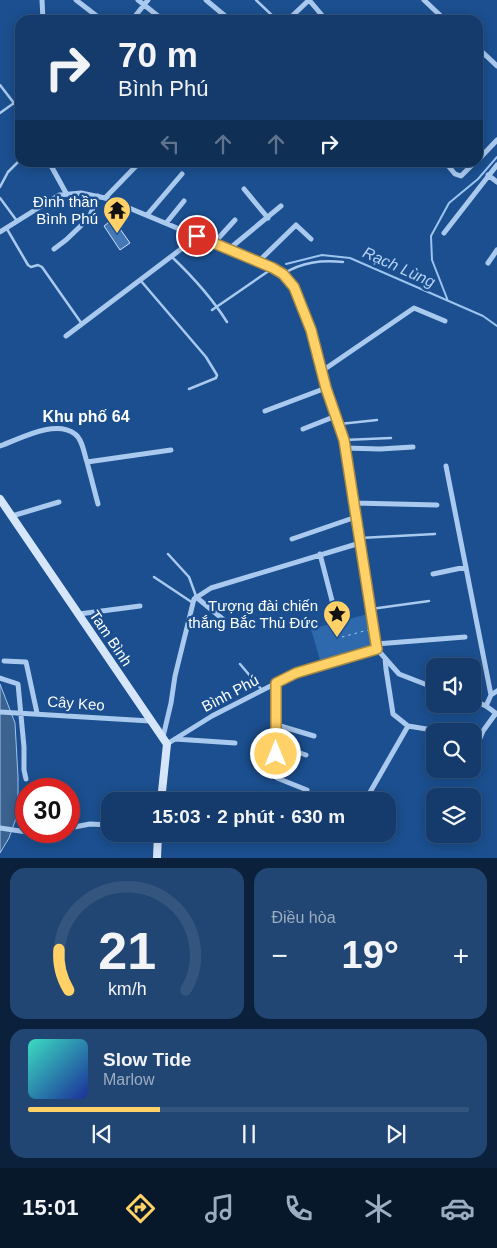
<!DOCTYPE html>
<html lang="vi">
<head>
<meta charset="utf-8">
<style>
  body { margin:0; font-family:Helvetica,sans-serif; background:#214673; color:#f1f3f6; height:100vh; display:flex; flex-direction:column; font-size:19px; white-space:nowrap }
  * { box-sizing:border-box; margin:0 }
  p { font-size:16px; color:#9dadc1 }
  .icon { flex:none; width:28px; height:28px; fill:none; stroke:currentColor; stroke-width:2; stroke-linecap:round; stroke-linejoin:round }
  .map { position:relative; height:858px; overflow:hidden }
  .side { display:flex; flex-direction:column; gap:10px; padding:10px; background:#0b203b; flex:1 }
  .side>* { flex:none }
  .guide { position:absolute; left:15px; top:15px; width:468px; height:152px; border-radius:15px; box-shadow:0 2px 12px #0003,0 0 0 1px #33557e; background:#143b6b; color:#f1f3f6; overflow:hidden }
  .buttons { position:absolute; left:426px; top:658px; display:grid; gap:10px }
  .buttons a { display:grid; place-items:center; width:55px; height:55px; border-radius:10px; background:#143b6b; box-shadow:0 2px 12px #0003,0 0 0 1px #33557e; font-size:25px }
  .speed { position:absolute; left:15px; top:778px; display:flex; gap:10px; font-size:25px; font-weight:700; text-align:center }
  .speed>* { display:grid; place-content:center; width:65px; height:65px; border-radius:50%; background:#143b6b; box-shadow:0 2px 12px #0003,0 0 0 1px #33557e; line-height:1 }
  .speed .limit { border:8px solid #d22; background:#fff; color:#111 }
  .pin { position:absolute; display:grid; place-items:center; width:42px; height:42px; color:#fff; margin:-21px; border:2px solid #fff; border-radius:50%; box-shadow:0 1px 5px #0007 }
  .me { position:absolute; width:55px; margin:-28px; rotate:0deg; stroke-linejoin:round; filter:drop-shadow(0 0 4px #0008) }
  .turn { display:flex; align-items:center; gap:18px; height:105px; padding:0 20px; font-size:22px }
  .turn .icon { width:65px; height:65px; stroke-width:2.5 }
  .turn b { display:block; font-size:35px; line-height:42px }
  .lanes { display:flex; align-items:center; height:48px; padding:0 20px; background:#0003; justify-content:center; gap:25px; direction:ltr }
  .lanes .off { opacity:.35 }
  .big { font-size:38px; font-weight:800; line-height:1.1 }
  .side .tile { flex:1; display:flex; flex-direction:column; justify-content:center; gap:8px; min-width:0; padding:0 18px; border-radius:15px; background:#214673 }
  .side .dial { align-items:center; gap:0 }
  .dial svg { height:130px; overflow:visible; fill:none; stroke:#33557e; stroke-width:7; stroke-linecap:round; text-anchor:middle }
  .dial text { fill:#f1f3f6; stroke:none }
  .song { display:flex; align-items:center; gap:15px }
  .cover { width:60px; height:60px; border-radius:8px; background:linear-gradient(135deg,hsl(170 70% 55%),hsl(230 70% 35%)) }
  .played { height:5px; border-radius:2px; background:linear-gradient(90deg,#ffd166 30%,#33557e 30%) }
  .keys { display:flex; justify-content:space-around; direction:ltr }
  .heat { display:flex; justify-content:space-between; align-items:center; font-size:28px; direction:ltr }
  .side .tiles { flex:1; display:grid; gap:10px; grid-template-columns:1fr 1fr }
  .tile:last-child { grid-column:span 2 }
  .trip { position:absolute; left:101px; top:792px; width:295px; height:50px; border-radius:15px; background:#143b6b; box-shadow:0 2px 12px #0003,0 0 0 1px #33557e; font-weight:800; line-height:50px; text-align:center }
  .tabs { display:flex; height:80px; justify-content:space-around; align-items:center; background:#08182b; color:#9dadc1 }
  .tabs .icon { width:35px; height:35px }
  .tabs .current { color:#ffd166 }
  .tabs b { font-size:22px; color:#f1f3f6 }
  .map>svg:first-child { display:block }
  .green { fill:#2e69ad }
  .water { fill:#3c6290; stroke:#9cc4f0 }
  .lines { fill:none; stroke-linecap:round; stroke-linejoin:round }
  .stream { stroke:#9cc4f0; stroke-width:2 }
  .building { fill:#4478b7; stroke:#cfe3fa }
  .path { stroke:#a9c9ee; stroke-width:1; stroke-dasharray:2.5 4; stroke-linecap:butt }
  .lane { stroke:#a9c9ee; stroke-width:2.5 }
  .street { stroke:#a9c9ee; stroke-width:5 }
  .secondary { stroke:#d6e6fa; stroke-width:8 }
  .route-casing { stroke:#a68842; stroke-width:12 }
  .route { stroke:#ffd166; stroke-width:9 }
  .labels { text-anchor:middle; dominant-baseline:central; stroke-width:5; stroke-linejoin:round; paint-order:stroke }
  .poi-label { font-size:15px; fill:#fff; stroke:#1b4f8f; text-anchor:end }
  .street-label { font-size:15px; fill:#fff; stroke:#1b4f8f }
  .water-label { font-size:16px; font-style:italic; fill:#b5d3f5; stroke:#1b4f8f }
  .neighbourhood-label { font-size:16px; font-weight:bold; fill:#fff; stroke:#1b4f8f }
</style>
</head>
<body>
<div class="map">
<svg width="497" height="858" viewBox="0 0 497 858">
  <rect width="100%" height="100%" fill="#1b4f8f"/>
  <path class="green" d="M368 614 373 644 372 647 320 660 311 629Z"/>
  <path class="water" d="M0 684 15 723 18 777V813L9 838 0 853Z"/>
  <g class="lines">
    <path class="stream" d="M286 264 322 255 350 258 483 316 497 326
      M448 301 432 260 431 236 449 203 478 179 497 157"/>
  </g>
  <path class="building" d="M113 219 130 243 120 250 104 226Z"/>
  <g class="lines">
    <path class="path" d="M342 637 368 630"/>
    <path class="lane" d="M256 0 277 20
      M0 85 20 111
      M0 113 14 103
      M0 187 8 172 20 160
      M0 198 17 221
      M7 229 28 265 31 267 38 265 42 267 82 324
      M172 257C193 277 212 298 227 322
      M283 274C302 262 321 260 343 262
      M141 281 206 357 217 375 216 378 189 389
      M212 310 273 268
      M340 424 377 420
      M344 440 391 438
      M360 538 435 534
      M168 554 189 577 196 596
      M154 577 193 603
      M371 609 429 601
      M240 664 262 690"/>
    <path class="street" d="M42 0 43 20
      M76 0 102 20
      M138 0 163 20
      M206 0 230 20
      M309 0 326 20
      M424 0 445 20
      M132 20 148 0
      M288 20 309 0
      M478 48 497 66
      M478 160 497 140
      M49 162 66 193
      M445 162 455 174 461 176 475 162
      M488 175 497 182
      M244 189 268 218
      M105 198 140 162
      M147 215 182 174
      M167 222 184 201
      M0 232 59 195 81 193 105 198 273 268 283 274 294 287 311 330 326 388 344 440 377 649
      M444 233 497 165
      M214 243 235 220
      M54 249 66 240 89 218 98 196
      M229 249 281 206
      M258 262 296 225 311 239
      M488 263 497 250
      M66 336 197 237
      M322 371 414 308 445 321
      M265 411 326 388
      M303 429 336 416
      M0 446C20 439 55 419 75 434 83 440 84 454 87 462L171 450
      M345 448 380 449 413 447
      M87 462 98 504
      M446 466 491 695
      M354 503 437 505
      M12 516 59 502
      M292 539 356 517
      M320 554 336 616
      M433 574 466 567
      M196 597 224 620
      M79 614 140 606
      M376 644 465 637
      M377 649 399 674 435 688
      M385 658 386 669 393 714 408 726 439 731
      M4 661 26 662 37 713
      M0 678 18 684 24 747V770L26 779
      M276 683 277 778 307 790
      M472 700 486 706 497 714
      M486 706 491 695 497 691
      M0 712 150 721
      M277 725 314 736
      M163 737 171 703 175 676 194 599 211 588 360 543
      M472 737 480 738
      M175 739 235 743
      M167 744 212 716 296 673 377 649
      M277 745 306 755
      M472 757 483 731 496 713
      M465 775 468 769
      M365 801 408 726
      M0 828 40 834 53 831
      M69 828 90 824 110 825
      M158 838H175L185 834 200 835"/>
    <path class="secondary" d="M0 499 167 744 161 801
      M157 858 158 834"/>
  </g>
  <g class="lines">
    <g class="route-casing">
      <path id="route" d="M197 236 273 268 283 274 294 287 311 330 326 388 344 440 376 644 377 649 296 673 276 683V754"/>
    </g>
    <use href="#route" class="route"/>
  </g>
  <defs>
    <g id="temple-pin" transform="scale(1.4375)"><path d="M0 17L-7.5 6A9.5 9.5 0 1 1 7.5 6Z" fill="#ffd166" stroke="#1b4f8f"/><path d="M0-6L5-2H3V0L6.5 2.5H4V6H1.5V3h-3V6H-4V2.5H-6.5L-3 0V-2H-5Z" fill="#111"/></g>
    <g id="sight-pin" transform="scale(1.4375)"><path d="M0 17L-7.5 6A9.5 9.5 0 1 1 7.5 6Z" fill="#ffd166" stroke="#1b4f8f"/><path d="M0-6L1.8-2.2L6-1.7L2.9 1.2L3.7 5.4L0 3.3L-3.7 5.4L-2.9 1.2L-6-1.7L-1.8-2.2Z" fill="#111"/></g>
  </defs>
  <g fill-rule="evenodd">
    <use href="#temple-pin" x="117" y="210"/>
    <use href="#sight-pin" x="337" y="614"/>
  </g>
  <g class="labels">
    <g class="poi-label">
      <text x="98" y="201">Đình thần<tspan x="98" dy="17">Bình Phú</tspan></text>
      <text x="318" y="605">Tượng đài chiến<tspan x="318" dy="17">thắng Bắc Thủ Đức</tspan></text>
    </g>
    <g class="street-label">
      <text transform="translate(111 638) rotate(56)">Tam Bình</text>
      <text transform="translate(230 693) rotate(-28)">Bình Phú</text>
      <text transform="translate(76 703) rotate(4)">Cây Keo</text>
    </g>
    <g class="water-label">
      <text transform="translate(399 267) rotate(24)">Rạch Lùng</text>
    </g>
    <g class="neighbourhood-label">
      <text x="86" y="416">Khu phố 64</text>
    </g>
  </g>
</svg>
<div class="buttons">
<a><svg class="icon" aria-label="sound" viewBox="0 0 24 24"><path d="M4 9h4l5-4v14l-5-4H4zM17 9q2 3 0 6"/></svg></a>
<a><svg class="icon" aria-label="search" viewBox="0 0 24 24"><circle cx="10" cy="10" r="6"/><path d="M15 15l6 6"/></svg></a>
<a><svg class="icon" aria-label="layers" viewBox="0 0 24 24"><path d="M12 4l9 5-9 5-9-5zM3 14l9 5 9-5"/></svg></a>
</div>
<div class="speed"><div class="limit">30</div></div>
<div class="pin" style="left:197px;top:236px;background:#d93025"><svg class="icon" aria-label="arrive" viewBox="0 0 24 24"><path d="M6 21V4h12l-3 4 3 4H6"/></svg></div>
<svg class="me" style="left:276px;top:754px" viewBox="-20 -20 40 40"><circle r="17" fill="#ffd166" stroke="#fff" stroke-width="3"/><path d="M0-11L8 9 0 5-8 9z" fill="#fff"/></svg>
<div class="trip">15:03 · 2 phút · 630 m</div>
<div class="guide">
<div class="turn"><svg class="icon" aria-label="right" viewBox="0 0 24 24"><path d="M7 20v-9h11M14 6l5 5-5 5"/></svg><div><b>70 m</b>Bình Phú</div></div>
<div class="lanes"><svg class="icon off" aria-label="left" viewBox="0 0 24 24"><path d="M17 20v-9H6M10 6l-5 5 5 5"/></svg><svg class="icon off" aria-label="ahead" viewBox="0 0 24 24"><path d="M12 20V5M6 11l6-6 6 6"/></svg><svg class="icon off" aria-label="ahead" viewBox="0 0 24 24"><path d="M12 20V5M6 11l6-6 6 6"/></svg><svg class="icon" aria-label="right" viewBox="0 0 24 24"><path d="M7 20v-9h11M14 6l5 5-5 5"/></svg></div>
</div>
</div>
<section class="side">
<div class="tiles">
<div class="tile dial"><svg viewBox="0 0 100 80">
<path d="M14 69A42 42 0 1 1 86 69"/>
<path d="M14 69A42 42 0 0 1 8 44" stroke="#ffd166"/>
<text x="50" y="56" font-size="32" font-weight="700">21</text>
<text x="50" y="72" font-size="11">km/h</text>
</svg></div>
<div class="tile"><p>Điều hòa</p>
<div class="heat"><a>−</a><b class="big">19°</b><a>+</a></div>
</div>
<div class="tile">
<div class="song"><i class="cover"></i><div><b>Slow Tide</b><p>Marlow</p></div></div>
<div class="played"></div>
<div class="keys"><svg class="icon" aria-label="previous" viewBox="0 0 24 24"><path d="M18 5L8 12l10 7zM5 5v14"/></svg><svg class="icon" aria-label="pause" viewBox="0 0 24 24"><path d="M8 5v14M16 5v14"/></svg><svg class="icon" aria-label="next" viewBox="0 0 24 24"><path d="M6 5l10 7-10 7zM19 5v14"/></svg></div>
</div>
</div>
</section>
<nav class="tabs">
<b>15:01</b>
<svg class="icon current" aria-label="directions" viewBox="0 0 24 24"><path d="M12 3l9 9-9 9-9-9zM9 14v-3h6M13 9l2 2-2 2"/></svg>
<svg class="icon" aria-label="music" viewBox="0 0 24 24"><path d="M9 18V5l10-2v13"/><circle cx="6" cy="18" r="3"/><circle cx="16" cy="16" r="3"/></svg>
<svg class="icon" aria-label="phone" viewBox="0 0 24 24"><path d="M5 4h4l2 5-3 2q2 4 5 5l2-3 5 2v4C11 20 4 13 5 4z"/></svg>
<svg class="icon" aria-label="climate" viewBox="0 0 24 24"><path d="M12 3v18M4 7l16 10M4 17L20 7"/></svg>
<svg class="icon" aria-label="car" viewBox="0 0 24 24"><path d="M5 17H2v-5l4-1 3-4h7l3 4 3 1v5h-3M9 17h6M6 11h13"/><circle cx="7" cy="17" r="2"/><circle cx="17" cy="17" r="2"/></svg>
</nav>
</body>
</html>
